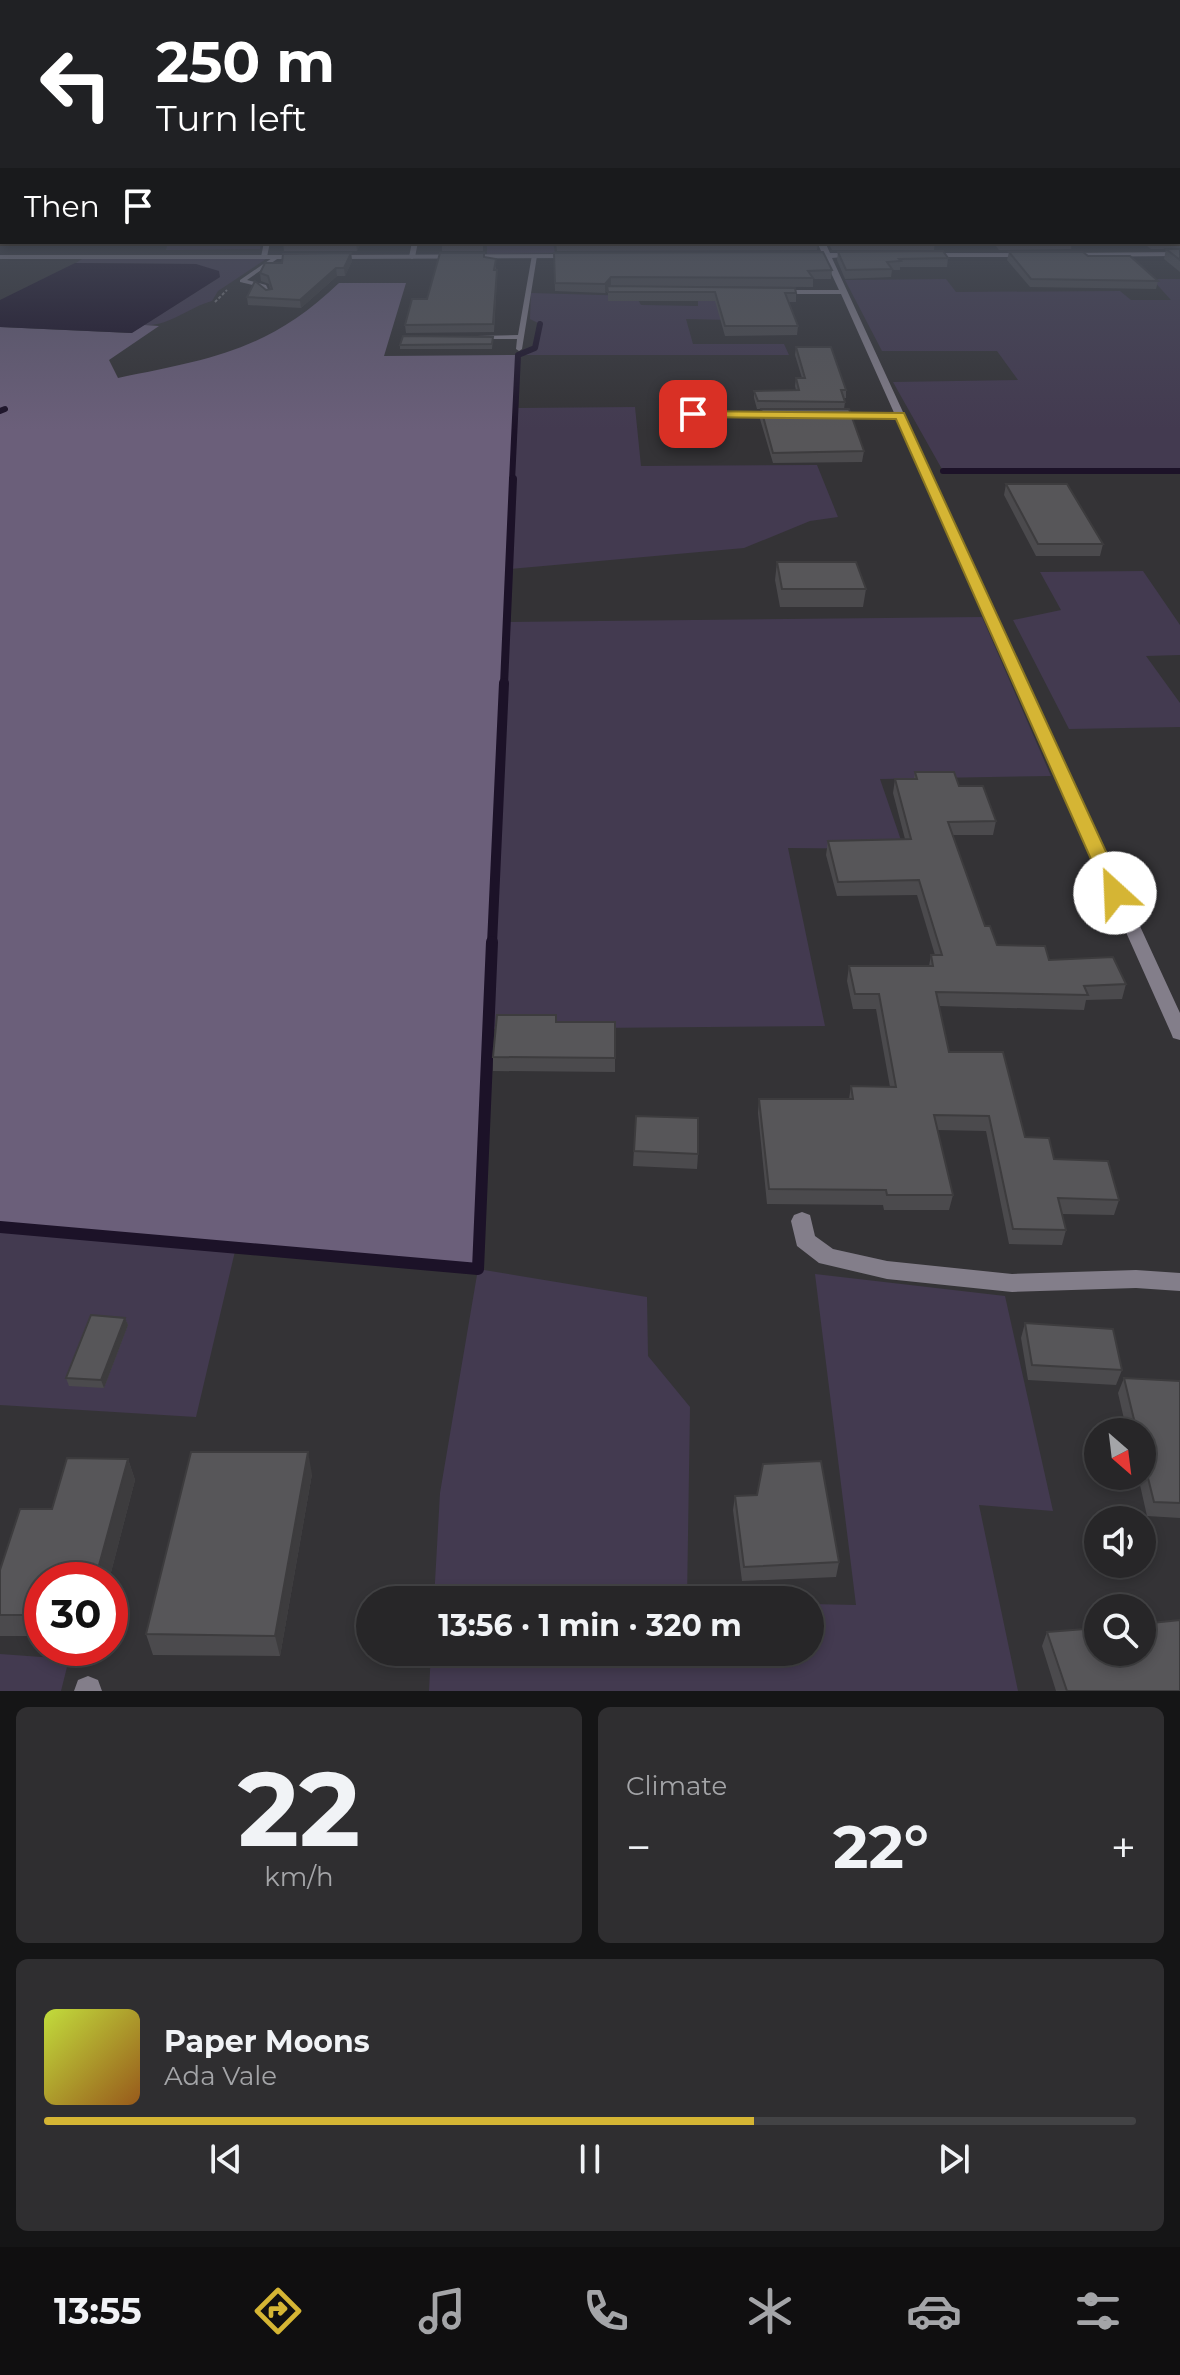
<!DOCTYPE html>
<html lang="en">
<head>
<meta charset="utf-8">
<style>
  body { margin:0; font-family:Montserrat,sans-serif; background:#2f2e30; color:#f1f3f6; height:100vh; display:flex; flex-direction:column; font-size:30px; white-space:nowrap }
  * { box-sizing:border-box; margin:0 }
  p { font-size:26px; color:#a4a5a8 }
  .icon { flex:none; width:44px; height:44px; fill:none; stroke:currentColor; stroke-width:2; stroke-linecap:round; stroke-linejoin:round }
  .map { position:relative; height:1691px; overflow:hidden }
  .side { display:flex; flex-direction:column; gap:16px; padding:16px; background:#151516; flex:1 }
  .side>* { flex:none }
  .top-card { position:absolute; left:0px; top:0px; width:1180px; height:244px; box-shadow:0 4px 12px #0003,0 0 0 2px #434345; background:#202124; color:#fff; overflow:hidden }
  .needle { width:52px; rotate:152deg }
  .tools { position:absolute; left:1084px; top:1418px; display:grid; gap:16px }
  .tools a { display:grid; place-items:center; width:72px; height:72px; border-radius:50%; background:#272628; box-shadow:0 4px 12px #0003,0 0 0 2px #434345; font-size:40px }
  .speed { position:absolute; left:24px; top:1562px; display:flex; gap:16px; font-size:40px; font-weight:700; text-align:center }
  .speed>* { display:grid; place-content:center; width:104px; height:104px; border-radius:50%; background:#272628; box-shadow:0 4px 12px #0003,0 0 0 2px #434345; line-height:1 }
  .speed .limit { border:12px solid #d22; background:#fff; color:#111 }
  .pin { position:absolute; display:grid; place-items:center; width:68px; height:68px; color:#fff; margin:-34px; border-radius:16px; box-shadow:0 4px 12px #0006 }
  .me { position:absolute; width:88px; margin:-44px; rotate:335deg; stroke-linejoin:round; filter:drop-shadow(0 0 6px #0008) }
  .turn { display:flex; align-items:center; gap:28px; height:168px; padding:0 24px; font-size:36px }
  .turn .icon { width:104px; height:104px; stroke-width:2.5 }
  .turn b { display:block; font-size:56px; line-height:68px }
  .then { display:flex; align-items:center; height:76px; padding:0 24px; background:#0003; gap:16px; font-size:30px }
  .big { font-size:60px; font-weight:700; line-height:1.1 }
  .side .tile { flex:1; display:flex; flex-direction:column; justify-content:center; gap:12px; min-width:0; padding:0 28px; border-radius:12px; background:#2f2e30 }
  .side .dial { align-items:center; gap:0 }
  .dial b { font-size:104px; line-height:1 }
  .song { display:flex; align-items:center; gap:24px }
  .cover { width:96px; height:96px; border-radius:12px; background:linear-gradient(135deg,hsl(70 70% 55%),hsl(30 70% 35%)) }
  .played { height:8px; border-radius:4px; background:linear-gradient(90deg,#d5b534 65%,#434345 65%) }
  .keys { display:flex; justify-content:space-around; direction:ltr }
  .heat { display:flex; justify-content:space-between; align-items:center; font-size:44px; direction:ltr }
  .side .tiles { flex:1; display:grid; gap:16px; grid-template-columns:1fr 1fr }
  .tile:last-child { grid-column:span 2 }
  .trip { position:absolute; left:356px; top:1586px; width:468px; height:80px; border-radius:40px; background:#272628; box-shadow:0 4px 12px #0003,0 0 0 2px #434345; font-weight:700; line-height:80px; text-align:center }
  .tab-bar { display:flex; height:128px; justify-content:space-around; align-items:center; background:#100f10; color:#a4a5a8 }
  .tab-bar .icon { width:56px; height:56px }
  .tab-bar .on { color:#d5b534 }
  .tab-bar b { font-size:36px; color:#f1f3f6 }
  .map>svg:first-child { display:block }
  .green { fill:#433a50 }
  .forest { fill:#6b5f7a }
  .water { fill:#1c1228 }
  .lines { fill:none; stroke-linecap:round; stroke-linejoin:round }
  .stream-far3 { stroke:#1c1228; stroke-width:6 }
  .stream-far2 { stroke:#1c1228; stroke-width:8 }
  .stream-far1 { stroke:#1c1228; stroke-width:10 }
  .stream { stroke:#1c1228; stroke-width:12 }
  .path { stroke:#7b7a7d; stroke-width:2; stroke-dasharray:3 2; stroke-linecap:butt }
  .lane { fill:#837e8a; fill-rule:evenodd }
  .street { fill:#837e8a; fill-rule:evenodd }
  .wall { fill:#4b4a4d }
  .shaded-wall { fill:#3d3c3e }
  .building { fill:#575659; stroke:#3d3c3e; stroke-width:2 }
  .route { fill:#d5b534; stroke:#8a7622; stroke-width:2 }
</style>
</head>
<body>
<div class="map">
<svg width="1180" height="1691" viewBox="0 0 1180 1691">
  <rect width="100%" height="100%" fill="#343336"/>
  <path class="green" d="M168 242H262L260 249 166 250Z
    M487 242H553L555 253 487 254Z
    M82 259H266L218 291 212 301C189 307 168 327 144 325L220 277 196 264 76 263Z
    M946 279 956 292 1120 291 1131 300H1171L1152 279H1180V471H943L893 382 1018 380 997 351H882L845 280Z
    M531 293 636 296 641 305 698 306V294H729L730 320 686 319 693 344H784L789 355H518L535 348 540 324 530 319Z
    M635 407 641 466 817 465 838 517 810 521 744 548 510 569 518 408Z
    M1143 571 1180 625V655L1146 656 1180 703V727L1069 729 1013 620 1061 610 1040 572Z
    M982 617 1051 776 880 779 904 849 788 848 825 1026 489 1029 507 622Z
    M0 1227 236 1247 196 1417 0 1405Z
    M478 1269 647 1297 648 1356 690 1407 687 1600H434L440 1493Z
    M815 1274 1005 1296 1053 1511 979 1505 1018 1691H429L431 1652H810V1604L856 1605Z
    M0 1654 69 1659 61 1691H0Z"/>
  <path class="forest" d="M339 283H406L384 356 518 355 478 1269 0 1227V327L131 333 144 325 159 326 109 360 118 378C210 359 268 351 339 283Z"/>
  <path class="water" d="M75 263 196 264 219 271 220 277 132 333 0 327V300Z"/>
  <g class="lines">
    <path class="stream-far3" d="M0 411 5 409
      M943 471H1180
      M512 481 518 355 535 348 540 324"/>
    <path class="stream-far2" d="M504 685 513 479"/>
    <path class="stream-far1" d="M492 944 504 683"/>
    <path class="stream" d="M0 1227 478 1269 492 942"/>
    <path class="path" d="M215 302 227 290"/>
    <path class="lane" d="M264 242H270L267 257 264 259 261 257Z
      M412 242H418L415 257 412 259 409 257Z
      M532 255 537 256 522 349 519 351 516 349 517 339H475L474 338 477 336 518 335Z
      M275 256 280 257 247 280 266 285 271 295H267L262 287 240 282V280Z
      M690 412H777L781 414 777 416H693L689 414Z
      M832 413H900L904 415 900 417H835L831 415Z"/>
    <path class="street" d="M817 242H825L830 253H858L862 255 832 258 1180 1013V1040L1173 1038 1171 1033 841 294H777L773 292 777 290H839L824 258 802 256 822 253Z
      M1180 252V256L1066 257 1062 255 1066 253Z
      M923 253H1030L1034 255 1030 257H926Z
      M574 254 577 258 330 259 326 257 330 255Z
      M0 255H302L306 257 302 259H0Z
      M802 1212 810 1215 815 1236 833 1249 887 1261 1012 1274 1136 1270 1180 1273V1291L1136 1288 1012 1292 887 1279 819 1263 797 1246 791 1221 794 1215Z
      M88 1676 98 1680 102 1691H74L78 1680Z"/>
  </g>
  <path class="wall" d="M1178 193 1180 197V272L1164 259 1166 249H1151L1142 242H1178Z
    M283 242H361L357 251H284Z
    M442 242H483V251H442Z
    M556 242H818L817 250 557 251Z
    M828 242H935L934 250H832Z
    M993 242H1072L1071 249 999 250Z
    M838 252 948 258 947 267H900V270H892L891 277 845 279 837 260Z
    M1009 252 1088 256 1158 281 1156 289 1030 287 1007 260Z
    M351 253 352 261 345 276H337L301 308 248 305 247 297 270 289 269 284 261 281 260 273Z
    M554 253 832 270 831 279H813V287L616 286 796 293V302H789L798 326 797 335 725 336 715 301H608V290L605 293 555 291Z
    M484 257 496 267 497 278 494 332 406 333 405 325 427 299Z
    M493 337 492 349H400V345Z
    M796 347 846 390V398H844L845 402 844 409 864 451 862 462 773 463 760 419 761 409H757L754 398V391L796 390 795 386 796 378H802L795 355Z
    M1006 484 1103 544 1100 556H1036L1004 495Z
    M777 562 866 589 863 607H780L775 580Z
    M915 772 959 786 996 821 993 835H953L985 926 997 945 1049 960 1126 984 1122 999 1086 1000 1084 1010 939 1006 949 1052 1025 1137 1054 1159 1119 1200 1114 1215 1062 1214 1066 1230 1062 1245 1009 1244 986 1131 938 1130 953 1195 949 1210H884L883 1205 767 1204 758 1113 759 1099H849L851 1086 890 1087 876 1009H853L847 981 849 966H929L931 955H935L917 895 837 896 826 855 828 841 905 839 893 793 895 779H914Z
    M557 1022H615V1072L493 1071V1057Z
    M636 1116 698 1154 697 1169 633 1166Z
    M125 1318 128 1325 104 1388 69 1386 66 1378Z
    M1025 1323 1122 1370 1116 1385 1028 1380 1021 1338Z
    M1124 1378 1180 1381V1518L1147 1516 1138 1476H1142V1432H1127L1118 1393Z
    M128 1459 135 1480 109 1580H42V1636H0V1570L52 1509Z
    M312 1474 280 1656 153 1655 146 1634Z
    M735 1496 839 1562 836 1577 742 1581 733 1510Z
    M1047 1632 1180 1691H1056L1042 1646Z"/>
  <path class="shaded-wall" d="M356 242H361L357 251Z
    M351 253 352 261 345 276 344 268Z
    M336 268 337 276 301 308 300 300Z
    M611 277V286L605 293V284Z
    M125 1318 128 1325 104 1388 101 1380Z
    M308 1452 312 1474 280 1656 275 1636Z
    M128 1459 135 1480 109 1580H95Z"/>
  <path class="building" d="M1178 193H1179L1180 197V213L1178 212Z
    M1178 219 1180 221V240H1178Z
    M283 242H356L283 243Z
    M442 242H483V243H442Z
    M1166 249H1180V260Z
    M943 251 948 258 899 259 901 261 887 262 892 269 846 270 838 252Z
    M823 252 832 270 808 271 813 278 611 277 605 284 555 283 554 253Z
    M1009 252H1083L1088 256H1130L1158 281 1031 279Z
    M351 253 344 268H336L300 300 247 297 255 281 266 290 272 289 268 276 260 273 265 263H282L283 254Z
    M440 253H484V257L496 259 494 270H497L493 324 405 325 412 299H427Z
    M607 286 795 288 796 293H785L798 326H725L715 292H608Z
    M403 336 493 337 492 344 400 345Z
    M796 347H831L846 390H841L845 402 758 401 754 391 799 390 796 378H805Z
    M761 409H849L864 451 773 453Z
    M1006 484H1067L1103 544H1038Z
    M777 562H856L866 589H782Z
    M915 772H954L959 786H983L996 821 948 822 985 926H990L997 945 1045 946 1049 960 1113 957 1126 984 1084 986 1088 995 936 992 949 1052H1003L1025 1137 1049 1138 1054 1159 1108 1161 1119 1200 1058 1198 1066 1230 1013 1229 989 1116 934 1115 953 1195H887L886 1190 769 1189 759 1099H853L851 1086 896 1087 879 994H855L849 966H933L931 955H942L919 880 838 882 828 841 911 839 895 779H917Z
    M497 1015H556V1022H615V1058L493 1057Z
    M636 1116 698 1118V1154L634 1151Z
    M91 1315 125 1318 101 1380 66 1378Z
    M1025 1323 1113 1329 1122 1370 1032 1365Z
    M1124 1378 1180 1381V1503L1154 1502 1142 1454V1432H1137Z
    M191 1452H308L275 1636 146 1634Z
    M67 1458 128 1459 95 1580H42V1615H0V1570L20 1509H52Z
    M821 1461 839 1562 744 1567 735 1496 757 1495 763 1464Z
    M1180 1620V1691H1067L1047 1632 1098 1628V1652H1142V1624Z"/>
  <linearGradient id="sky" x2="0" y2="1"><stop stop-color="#1d1c1e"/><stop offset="0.45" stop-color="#4a505d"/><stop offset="1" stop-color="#4a505d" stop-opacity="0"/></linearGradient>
  <rect width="1180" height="430" fill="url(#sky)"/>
  <path class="route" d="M689 411 904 413 1125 893 1122 897H1109L1106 893 896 419 693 417Z"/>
</svg>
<div class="tools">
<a><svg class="needle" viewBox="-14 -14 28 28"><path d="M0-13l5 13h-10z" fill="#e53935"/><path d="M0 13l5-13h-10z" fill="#a4a5a8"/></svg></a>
<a><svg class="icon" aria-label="sound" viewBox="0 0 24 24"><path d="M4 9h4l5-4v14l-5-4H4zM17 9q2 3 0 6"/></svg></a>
<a><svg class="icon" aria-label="search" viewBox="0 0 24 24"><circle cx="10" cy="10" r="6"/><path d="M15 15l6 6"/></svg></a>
</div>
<div class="speed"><div class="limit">30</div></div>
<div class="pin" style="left:693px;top:414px;background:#d93025"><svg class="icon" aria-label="arrive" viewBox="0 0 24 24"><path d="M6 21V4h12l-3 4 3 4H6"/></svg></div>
<svg class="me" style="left:1115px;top:893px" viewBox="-20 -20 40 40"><circle r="19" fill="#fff"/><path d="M0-13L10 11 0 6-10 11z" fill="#d5b534"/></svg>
<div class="trip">13:56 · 1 min · 320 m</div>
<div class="top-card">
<div class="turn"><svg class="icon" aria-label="left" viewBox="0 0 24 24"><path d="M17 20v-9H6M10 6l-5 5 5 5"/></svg><div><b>250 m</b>Turn left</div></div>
<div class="then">Then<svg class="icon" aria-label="arrive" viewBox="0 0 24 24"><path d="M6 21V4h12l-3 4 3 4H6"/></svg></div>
</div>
</div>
<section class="side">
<div class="tiles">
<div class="tile dial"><b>22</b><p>km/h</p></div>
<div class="tile"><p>Climate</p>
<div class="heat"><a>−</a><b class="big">22°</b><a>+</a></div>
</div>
<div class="tile">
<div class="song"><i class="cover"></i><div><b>Paper Moons</b><p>Ada Vale</p></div></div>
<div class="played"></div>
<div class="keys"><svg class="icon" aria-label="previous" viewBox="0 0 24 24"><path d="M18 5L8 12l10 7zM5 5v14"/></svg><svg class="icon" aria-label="pause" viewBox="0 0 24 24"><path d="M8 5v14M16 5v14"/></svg><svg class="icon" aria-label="next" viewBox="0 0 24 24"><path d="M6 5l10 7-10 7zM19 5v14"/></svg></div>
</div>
</div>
</section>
<nav class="tab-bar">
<b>13:55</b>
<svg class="icon on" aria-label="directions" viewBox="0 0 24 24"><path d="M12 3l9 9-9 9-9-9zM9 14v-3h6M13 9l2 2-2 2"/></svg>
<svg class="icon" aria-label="music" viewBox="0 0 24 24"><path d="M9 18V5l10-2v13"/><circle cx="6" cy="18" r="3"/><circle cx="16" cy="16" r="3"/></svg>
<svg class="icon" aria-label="phone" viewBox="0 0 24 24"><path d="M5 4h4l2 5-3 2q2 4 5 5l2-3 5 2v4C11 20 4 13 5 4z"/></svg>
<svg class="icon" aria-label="climate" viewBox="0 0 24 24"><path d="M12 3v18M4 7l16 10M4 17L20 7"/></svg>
<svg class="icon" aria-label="car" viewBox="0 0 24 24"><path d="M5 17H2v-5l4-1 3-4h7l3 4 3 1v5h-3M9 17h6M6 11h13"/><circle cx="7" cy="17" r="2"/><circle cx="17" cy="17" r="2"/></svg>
<svg class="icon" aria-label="filters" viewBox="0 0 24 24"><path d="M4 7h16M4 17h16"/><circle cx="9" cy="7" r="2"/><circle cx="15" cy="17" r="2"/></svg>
</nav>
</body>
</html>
